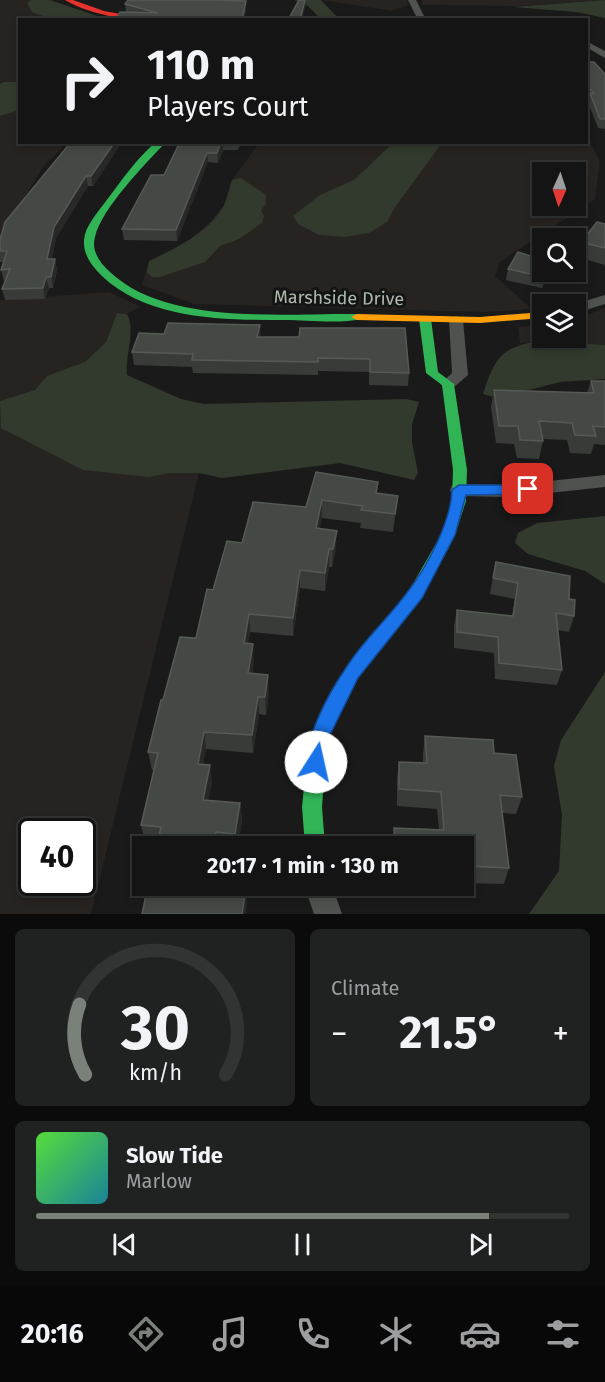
<!DOCTYPE html>
<html lang="en">
<head>
<meta charset="utf-8">
<style>
  body { margin:0; font-family:"Fira Sans",sans-serif; background:#202121; color:#f1f3f6; height:100vh; display:flex; flex-direction:column; font-size:22px; white-space:nowrap }
  * { box-sizing:border-box; margin:0 }
  p { font-size:20px; color:#9d9ea0 }
  .icon { flex:none; width:33px; height:33px; fill:none; stroke:currentColor; stroke-width:2; stroke-linecap:round; stroke-linejoin:round }
  .map { position:relative; height:914px; overflow:hidden }
  .details { display:flex; flex-direction:column; gap:15px; padding:15px; background:#0a0b0a; flex:1 }
  .details>* { flex:none }
  .hud { position:absolute; left:18px; top:18px; width:570px; height:126px; border-radius:0px; box-shadow:0 3px 9px #0003,0 0 0 2px #323333; background:#131413; color:#f1f3f6; overflow:hidden }
  .needle { width:39px; rotate:183deg }
  .fabs { position:absolute; left:532px; top:162px; display:grid; gap:12px }
  .fabs a { display:grid; place-items:center; width:54px; height:54px; border-radius:0px; background:#131413; box-shadow:0 3px 9px #0003,0 0 0 2px #323333; font-size:30px }
  .speed { position:absolute; left:18px; top:818px; display:flex; gap:12px; font-size:30px; font-weight:700; text-align:center }
  .speed>* { display:grid; place-content:center; width:78px; height:78px; border-radius:50%; background:#131413; box-shadow:0 3px 9px #0003,0 0 0 2px #323333; line-height:1 }
  .speed .limit { border:3px solid #111; border-radius:9px; background:#fff; color:#111 }
  .pin { position:absolute; display:grid; place-items:center; width:51px; height:51px; color:#fff; margin:-26px; border-radius:12px; box-shadow:0 3px 9px #0006 }
  .me { position:absolute; width:66px; margin:-33px; rotate:10deg; stroke-linejoin:round; filter:drop-shadow(0 0 4px #0008) }
  .turn { display:flex; align-items:center; gap:21px; height:126px; padding:0 30px; font-size:27px }
  .turn .icon { width:78px; height:78px; stroke-width:2.5 }
  .turn b { display:block; font-size:42px; line-height:51px }
  .big { font-size:45px; font-weight:700; line-height:1.1 }
  .details .tile { flex:1; display:flex; flex-direction:column; justify-content:center; gap:9px; min-width:0; padding:0 21px; border-radius:9px; background:#202121 }
  .details .dial { align-items:center; gap:0 }
  .dial svg { height:156px; overflow:visible; fill:none; stroke:#323333; stroke-width:7; stroke-linecap:round; text-anchor:middle }
  .dial text { fill:#f1f3f6; stroke:none }
  .song { display:flex; align-items:center; gap:18px }
  .cover { width:72px; height:72px; border-radius:9px; background:linear-gradient(135deg,hsl(110 70% 55%),hsl(190 70% 35%)) }
  .played { height:6px; border-radius:3px; background:linear-gradient(90deg,#798179 85%,#323333 85%) }
  .keys { display:flex; justify-content:space-around; direction:ltr }
  .heat { display:flex; justify-content:space-between; align-items:center; font-size:33px; direction:ltr }
  .details .tiles { flex:1; display:grid; gap:15px; grid-template-columns:1fr 1fr }
  .tile:last-child { grid-column:span 2 }
  .trip { position:absolute; left:132px; top:836px; width:342px; height:60px; border-radius:0px; background:#131413; box-shadow:0 3px 9px #0003,0 0 0 2px #323333; font-weight:700; line-height:60px; text-align:center }
  .dock { display:flex; height:96px; justify-content:space-around; align-items:center; background:#080808; color:#9d9ea0 }
  .dock .icon { width:42px; height:42px }
  .dock .selected { color:#798179 }
  .dock b { font-size:27px; color:#f1f3f6 }
  .map>svg:first-child { display:block }
  .green { fill:#262321; fill-rule:evenodd }
  .water { fill:#323a2d }
  .lines { fill:none; stroke-linecap:round; stroke-linejoin:round }
  .street { fill:#4f524e; fill-rule:evenodd }
  .fast { fill:#30b455; fill-rule:evenodd }
  .slow { fill:#ff9f0a; fill-rule:evenodd }
  .jam { fill:#e5322d; fill-rule:evenodd }
  .wall { fill:#393b39 }
  .shaded-wall { fill:#272827 }
  .building { fill:#454945; stroke:#565a55; stroke-width:1.5 }
  .route { fill:#1a73e8; stroke:#114b97; stroke-width:1.5 }
  .labels { text-anchor:middle; dominant-baseline:central; stroke-width:6; stroke-linejoin:round; paint-order:stroke }
  .street-label { font-size:18px; fill:#adb9ac; stroke:#131514 }
</style>
</head>
<body>
<div class="map">
<svg width="605" height="914" viewBox="0 0 605 914">
  <rect width="100%" height="100%" fill="#191a19"/>
  <path class="green" d="M0 0H51L93 17 106 19 20 20V142L67 143 43 167 0 238Z
    M321 0H407L408 5 392 11Z
    M422 0H605L519 6 422 5Z
    M587 135 600 162 595 199 500 262 495 276 532 309 484 312 194 304 142 285 149 261 185 244 211 221 224 205 232 180 259 143 586 142ZM543 172H576V206H543Z
    M109 292 141 307 127 314 117 313 106 342 85 362 199 473 91 914H0V300ZM32 831H82V882H32Z
    M605 308V345L544 341 520 343 518 327 543 324V338H576V319Z"/>
  <path class="water" d="M31 0H50L106 19H51L32 12 27 3Z
    M294 0H321L339 19H321L308 6Z
    M605 0V18L576 12 513 7Z
    M4 82H19V110L0 116V84Z
    M393 143H442L395 207 387 222 369 233 345 237 319 235 298 224 293 216 320 195 354 180Z
    M241 178 266 195V204L261 210 264 216 262 223 239 239 220 246 205 262 160 277H152L147 272 149 261C174 249 214 230 225 203 228 196 229 188 232 180Z
    M117 313 127 314C136 331 125 356 127 375L181 399 204 404 406 399 419 402 412 424V442L418 473 414 480 340 463 222 478 199 473H169L149 477 83 470 1 428 0 401 35 390 47 376 85 362 106 342Z
    M544 341 605 345V379L560 382 497 398 483 394C495 356 503 345 544 341Z
    M605 516V584L585 571 528 554 515 543 518 533 537 523Z
    M605 672V914H529L559 871 562 815 554 766 561 740Z"/>
  <g class="lines">
    <path class="street" d="M408 0H416L426 20H418Z
      M586 41 605 51V58L586 47Z
      M605 295V304L576 313 575 304Z
      M456 316 463 320 468 375 454 387 448 389 440 384 452 373 449 320Z
      M605 475V487L512 497 459 496 452 495 450 490 452 485 459 484 512 485Z
      M304 885H332L342 914H314Z"/>
    <path class="fast" d="M156 142H166C146 163 101 209 95 237 91 251 100 263 110 272 167 326 284 313 357 314L363 317 361 319C339 324 307 320 284 320 224 320 148 320 102 276 92 266 83 255 84 240 85 226 98 212 106 201 122 180 136 159 156 142Z
      M425 316 431 319 438 372 454 384 467 470 466 501 455 535 422 597 358 677 327 739 322 807 325 846H305L302 807 309 739 346 667 410 589 441 535 452 501 453 470 442 385 426 373 419 319Z"/>
    <path class="slow" d="M543 312V318L480 323 357 320 351 317 357 314 480 317Z"/>
    <path class="jam" d="M65 0H73L104 11 154 20C124 20 91 15 65 0Z"/>
  </g>
  <path class="wall" d="M246 1V9L244 20H116L126 12 125 4Z
    M586 62 605 74V129L598 128 588 102 589 99 586 96Z
    M122 142 93 186H88L56 238 52 259H55L57 270 53 288H49L45 299 5 300 2 289 5 281H4L1 270 4 262H0V240L83 143Z
    M184 142H241L238 150H223L218 163 208 162 177 241 124 240 122 229 164 175Z
    M605 224V265L577 257 581 242Z
    M508 269 543 272H551L542 288 506 280Z
    M300 328 409 373 408 386 369 385V372L318 371V375L193 373 192 367 134 365 132 352 261 337H299Z
    M591 381H605V445L594 444 591 454 570 453 567 440 543 439V441L539 459 517 458 514 444 496 443 491 407 494 390 587 393Z
    M316 472 377 493 398 496 393 532 360 528 361 523 322 518 319 529 336 549 332 567H329L325 591 300 588 293 636 250 632 248 643 254 662 252 674 269 693 266 715 259 714 253 753 206 749 203 764 212 782 208 800 240 803 242 820 238 846H157V843L145 842 141 825 154 770H152L148 752 163 700 196 638 213 590 242 543 306 507Z
    M496 562 569 599 574 616 569 632 558 630 562 670 557 685 495 679 494 653 454 648V626L457 610 512 616 515 599 490 594Z
    M425 736 494 753 522 797 516 814 502 813 509 868 504 884 464 883V846H392L394 828 439 829 437 809 397 806V779L399 762 423 763V754Z"/>
  <path class="shaded-wall" d="M305 0 306 5 302 20H300Z
    M246 1V9L244 20H242Z
    M115 142H122L93 186 91 176Z
    M221 142H222L223 150 218 163 217 153Z
    M207 153 208 162 177 241 176 230Z
    M86 176 88 186 56 238 50 270 47 259 54 227Z
    M55 259 57 270 53 288 51 277Z
    M547 272H551L550 274 542 288 544 277Z
    M46 277 49 288 45 299 43 288Z
    M260 325 261 337H257Z
    M398 496 396 514 393 532 395 514Z
    M322 500V518L316 546V528Z
    M337 531 336 549 332 567 333 549Z
    M329 549V567L325 591V573Z
    M300 570V588L293 636V618Z
    M249 614 250 632 245 661 244 643Z
    M253 644 254 662 249 691 248 673Z
    M268 675 269 693 266 715 265 697Z
    M258 697 259 714 253 753 252 735Z
    M204 732 206 749 200 781 198 764Z
    M210 765 212 782 205 817 203 800Z
    M240 803 242 820 238 846H237L235 834Z
    M216 832 218 846H214Z
    M246 888 247 904 246 914H242Z"/>
  <path class="building" d="M128 0H217L246 1 242 20H116L120 12 158 13 125 4Z
    M299 0H305L300 20H288Z
    M586 62H594L605 74V119H600L590 93H594L586 85Z
    M71 142H115L91 176H86L54 227 47 259H55L51 277H46L43 288 2 289 10 269 1 270 7 251H0V240L5 222Z
    M184 142H221L217 153H207L176 230 122 229 151 175H164L178 146H182Z
    M597 222 605 224V248L581 242Z
    M518 252 543 260V272H547L544 277 508 269Z
    M168 323 260 325 257 337H299L300 328H405L409 373 370 372V359L318 358V362L192 360 193 354 132 352 139 333 164 334Z
    M591 381H605V427L593 426 596 436 575 435 572 423 539 421 543 441 520 440 518 426H499L494 390 594 393Z
    M316 472 378 482 376 493 398 496 395 514 361 510 363 506 322 500 316 528 337 531 333 549H329L325 573 300 570 293 618 249 614 244 643 253 644 248 673 268 675 265 697H258L252 735 204 732 198 764 210 765 203 800 240 803 235 834 216 832 214 846H157L161 827 141 825 158 753 148 752 161 700H163L180 637 196 638 207 589 213 590 227 541 242 543 253 502 306 507Z
    M496 562 570 576 569 599 575 600 574 616 556 613 562 670 499 663 498 637 457 632V610L513 616 518 583 493 578Z
    M425 736 493 740 494 753 516 755 522 797 500 795 509 868 464 866V846H395L394 828 444 830 441 792 399 789V762L427 763Z
    M148 885H207L246 888 242 914H142Z"/>
  <path class="route" d="M459 485H528L535 489 528 494 466 495 455 535 422 598 358 678 328 739 323 768 316 771 310 768C299 745 332 688 346 668 363 640 390 617 409 590 428 565 451 521 452 490Z"/>
  <g class="labels">
    <g class="street-label">
      <text transform="translate(339 298) rotate(1)">Marshside Drive</text>
    </g>
  </g>
</svg>
<div class="fabs">
<a><svg class="needle" viewBox="-14 -14 28 28"><path d="M0-13l5 13h-10z" fill="#e53935"/><path d="M0 13l5-13h-10z" fill="#9d9ea0"/></svg></a>
<a><svg class="icon" aria-label="search" viewBox="0 0 24 24"><circle cx="10" cy="10" r="6"/><path d="M15 15l6 6"/></svg></a>
<a><svg class="icon" aria-label="layers" viewBox="0 0 24 24"><path d="M12 4l9 5-9 5-9-5zM3 14l9 5 9-5"/></svg></a>
</div>
<div class="speed"><div class="limit">40</div></div>
<div class="pin" style="left:528px;top:489px;background:#d93025"><svg class="icon" aria-label="arrive" viewBox="0 0 24 24"><path d="M6 21V4h12l-3 4 3 4H6"/></svg></div>
<svg class="me" style="left:316px;top:762px" viewBox="-20 -20 40 40"><circle r="19" fill="#fff"/><path d="M0-13L10 11 0 6-10 11z" fill="#1a73e8"/></svg>
<div class="trip">20:17 · 1 min · 130 m</div>
<div class="hud">
<div class="turn"><svg class="icon" aria-label="right" viewBox="0 0 24 24"><path d="M7 20v-9h11M14 6l5 5-5 5"/></svg><div><b>110 m</b>Players Court</div></div>
</div>
</div>
<section class="details">
<div class="tiles">
<div class="tile dial"><svg viewBox="0 0 100 80">
<path d="M14 69A42 42 0 1 1 86 69"/>
<path d="M14 69A42 42 0 0 1 11 33" stroke="#798179"/>
<text x="50" y="56" font-size="32" font-weight="700">30</text>
<text x="50" y="72" font-size="11">km/h</text>
</svg></div>
<div class="tile"><p>Climate</p>
<div class="heat"><a>−</a><b class="big">21.5°</b><a>+</a></div>
</div>
<div class="tile">
<div class="song"><i class="cover"></i><div><b>Slow Tide</b><p>Marlow</p></div></div>
<div class="played"></div>
<div class="keys"><svg class="icon" aria-label="previous" viewBox="0 0 24 24"><path d="M18 5L8 12l10 7zM5 5v14"/></svg><svg class="icon" aria-label="pause" viewBox="0 0 24 24"><path d="M8 5v14M16 5v14"/></svg><svg class="icon" aria-label="next" viewBox="0 0 24 24"><path d="M6 5l10 7-10 7zM19 5v14"/></svg></div>
</div>
</div>
</section>
<nav class="dock">
<b>20:16</b>
<svg class="icon selected" aria-label="directions" viewBox="0 0 24 24"><path d="M12 3l9 9-9 9-9-9zM9 14v-3h6M13 9l2 2-2 2"/></svg>
<svg class="icon" aria-label="music" viewBox="0 0 24 24"><path d="M9 18V5l10-2v13"/><circle cx="6" cy="18" r="3"/><circle cx="16" cy="16" r="3"/></svg>
<svg class="icon" aria-label="phone" viewBox="0 0 24 24"><path d="M5 4h4l2 5-3 2q2 4 5 5l2-3 5 2v4C11 20 4 13 5 4z"/></svg>
<svg class="icon" aria-label="climate" viewBox="0 0 24 24"><path d="M12 3v18M4 7l16 10M4 17L20 7"/></svg>
<svg class="icon" aria-label="car" viewBox="0 0 24 24"><path d="M5 17H2v-5l4-1 3-4h7l3 4 3 1v5h-3M9 17h6M6 11h13"/><circle cx="7" cy="17" r="2"/><circle cx="17" cy="17" r="2"/></svg>
<svg class="icon" aria-label="filters" viewBox="0 0 24 24"><path d="M4 7h16M4 17h16"/><circle cx="9" cy="7" r="2"/><circle cx="15" cy="17" r="2"/></svg>
</nav>
</body>
</html>
